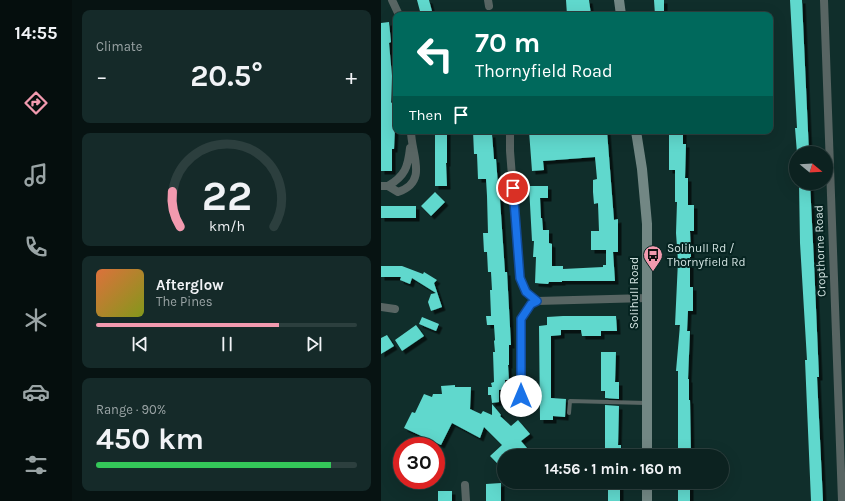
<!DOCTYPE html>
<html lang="en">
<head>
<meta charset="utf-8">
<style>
  body { margin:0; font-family:Karla,sans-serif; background:#152a29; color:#f1f3f6; height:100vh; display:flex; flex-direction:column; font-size:15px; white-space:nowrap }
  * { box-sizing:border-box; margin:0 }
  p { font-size:13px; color:#9aa4a5 }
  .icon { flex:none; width:22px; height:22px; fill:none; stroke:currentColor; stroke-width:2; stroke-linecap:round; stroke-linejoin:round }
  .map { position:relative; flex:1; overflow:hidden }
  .panel { display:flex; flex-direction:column; gap:10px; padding:10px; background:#071312; width:309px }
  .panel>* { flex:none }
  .hud { position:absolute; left:12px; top:12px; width:380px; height:122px; border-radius:8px; box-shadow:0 4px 16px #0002,0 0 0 1px #2c3f3e; background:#00695c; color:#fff; overflow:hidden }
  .needle { width:26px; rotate:108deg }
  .controls { position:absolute; left:408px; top:146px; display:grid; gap:8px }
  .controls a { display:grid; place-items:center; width:44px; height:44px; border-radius:50%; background:#0c2220; box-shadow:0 4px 16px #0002,0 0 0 1px #2c3f3e; font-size:20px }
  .speed { position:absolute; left:12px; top:437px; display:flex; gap:8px; font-size:20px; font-weight:700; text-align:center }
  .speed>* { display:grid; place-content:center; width:52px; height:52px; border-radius:50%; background:#0c2220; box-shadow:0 4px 16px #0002,0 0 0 1px #2c3f3e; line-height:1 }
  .speed .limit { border:6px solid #d22; background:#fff; color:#111 }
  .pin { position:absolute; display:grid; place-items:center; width:34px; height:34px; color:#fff; margin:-17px; border:2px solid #fff; border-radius:50%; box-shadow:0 1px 4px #0007 }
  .me { position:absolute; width:44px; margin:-22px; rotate:0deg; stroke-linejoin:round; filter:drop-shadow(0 0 3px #0008) }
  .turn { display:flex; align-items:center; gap:14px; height:84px; padding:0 16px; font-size:18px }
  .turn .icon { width:52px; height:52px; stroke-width:2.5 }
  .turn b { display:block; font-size:28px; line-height:34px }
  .then { display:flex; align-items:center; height:38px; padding:0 16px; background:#0003; gap:8px; font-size:15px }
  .big { font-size:30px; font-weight:700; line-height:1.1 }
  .panel .card { flex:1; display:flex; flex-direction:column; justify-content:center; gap:6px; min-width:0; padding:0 14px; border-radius:8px; background:#152a29 }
  .panel .dial { align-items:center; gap:0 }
  .dial svg { height:104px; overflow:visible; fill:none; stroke:#2c3f3e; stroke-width:7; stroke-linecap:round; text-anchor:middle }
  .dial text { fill:#f1f3f6; stroke:none }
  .song { display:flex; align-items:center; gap:12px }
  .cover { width:48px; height:48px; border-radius:6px; background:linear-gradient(135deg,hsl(20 70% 55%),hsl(70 70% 35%)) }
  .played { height:4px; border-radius:2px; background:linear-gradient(90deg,#f29aaf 70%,#2c3f3e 70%) }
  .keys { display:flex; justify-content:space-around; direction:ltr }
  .heat { display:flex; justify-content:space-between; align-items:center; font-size:22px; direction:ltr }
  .charge { height:6px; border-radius:3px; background:linear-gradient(90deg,#34c759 90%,#2c3f3e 0) }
  .trip { position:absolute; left:116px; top:449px; width:232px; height:40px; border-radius:20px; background:#0c2220; box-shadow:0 4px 16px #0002,0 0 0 1px #2c3f3e; font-weight:700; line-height:40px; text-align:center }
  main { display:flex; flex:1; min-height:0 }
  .tabs { display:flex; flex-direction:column; width:72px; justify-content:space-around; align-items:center; background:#050e0d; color:#9aa4a5 }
  .tabs .icon { width:28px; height:28px }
  .tabs .selected { color:#f29aaf }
  .tabs b { font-size:18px; color:#f1f3f6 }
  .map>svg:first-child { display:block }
  .building { fill:#60d8cd; filter:url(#shadow) }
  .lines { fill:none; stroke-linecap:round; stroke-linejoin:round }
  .lane { stroke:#586563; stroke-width:4 }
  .street { stroke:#586563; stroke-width:8 }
  .secondary { stroke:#728784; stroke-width:10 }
  .route-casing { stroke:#114b97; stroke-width:10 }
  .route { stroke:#1a73e8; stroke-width:7 }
  .labels { text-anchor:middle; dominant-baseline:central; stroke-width:4; stroke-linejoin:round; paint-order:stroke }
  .poi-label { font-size:12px; fill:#d0e1df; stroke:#062421; text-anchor:start }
  .street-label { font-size:12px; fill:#d0e1df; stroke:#062421 }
</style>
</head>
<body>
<main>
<nav class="tabs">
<b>14:55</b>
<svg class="icon selected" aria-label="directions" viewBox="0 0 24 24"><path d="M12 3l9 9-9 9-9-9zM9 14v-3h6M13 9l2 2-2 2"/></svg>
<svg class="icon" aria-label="music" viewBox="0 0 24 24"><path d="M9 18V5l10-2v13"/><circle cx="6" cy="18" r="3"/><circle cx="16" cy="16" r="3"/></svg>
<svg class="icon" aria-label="phone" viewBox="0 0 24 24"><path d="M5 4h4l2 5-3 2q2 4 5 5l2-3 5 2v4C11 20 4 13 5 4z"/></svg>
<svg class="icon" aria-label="climate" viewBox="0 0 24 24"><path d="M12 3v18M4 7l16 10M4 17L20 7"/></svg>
<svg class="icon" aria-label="car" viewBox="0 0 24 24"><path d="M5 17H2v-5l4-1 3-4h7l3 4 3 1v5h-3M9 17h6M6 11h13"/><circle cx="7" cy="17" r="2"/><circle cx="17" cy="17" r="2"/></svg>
<svg class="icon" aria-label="filters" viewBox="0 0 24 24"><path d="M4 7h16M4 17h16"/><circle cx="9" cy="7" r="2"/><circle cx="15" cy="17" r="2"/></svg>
</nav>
<section class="panel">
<div class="card"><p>Climate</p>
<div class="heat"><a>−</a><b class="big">20.5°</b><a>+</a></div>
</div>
<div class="card dial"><svg viewBox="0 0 100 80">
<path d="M14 69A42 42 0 1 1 86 69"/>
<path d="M14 69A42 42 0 0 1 8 42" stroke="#f29aaf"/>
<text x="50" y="56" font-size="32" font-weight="700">22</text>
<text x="50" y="72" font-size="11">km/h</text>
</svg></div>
<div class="card">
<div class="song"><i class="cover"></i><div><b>Afterglow</b><p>The Pines</p></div></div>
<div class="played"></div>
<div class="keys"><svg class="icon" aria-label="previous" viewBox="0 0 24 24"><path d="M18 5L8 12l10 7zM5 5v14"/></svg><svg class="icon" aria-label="pause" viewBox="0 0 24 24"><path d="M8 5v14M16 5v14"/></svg><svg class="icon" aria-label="next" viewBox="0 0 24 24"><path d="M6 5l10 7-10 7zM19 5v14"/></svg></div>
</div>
<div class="card"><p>Range · 90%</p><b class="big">450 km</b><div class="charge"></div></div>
</section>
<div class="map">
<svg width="464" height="501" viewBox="0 0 464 501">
  <defs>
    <filter id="shadow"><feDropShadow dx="3.5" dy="3.5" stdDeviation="0" flood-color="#0009"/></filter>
  </defs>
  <rect width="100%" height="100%" fill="#102e2b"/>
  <path class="building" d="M36 0H48L52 15H40Z
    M185 0H208L210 15H186Z
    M273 0H283V15H274Z
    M409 0H421L428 153H416L414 128H416Z
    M8 22 10 42 8 43 11 76 10 103 12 102 14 128 13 149H11V171H0V23Z
    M54 131H66V163H65L66 186H54Z
    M92 131H106V134H111L113 159H115L117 185H118L124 272H126L130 345H128V365H127L128 380H124V389L118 390V402L111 403 110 395H107V387H111L110 383 113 382 112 352H114L113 341 114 340 113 325H106L105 316H110L109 290H111L110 272H107L106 252H103L102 233H107L106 196 105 179H97L96 154H93Z
    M148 131H174V135L200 133V131H226L233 220 237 219V252H232L234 281H181V282H168L167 284 154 283 155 257H152L153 241H151L148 186H167V198H159L160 218H161L162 230H168V243L171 244V266H182V269L222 267V265H225V250H210V231H218L217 203 213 204 212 192V180L216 179 214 157 162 161 163 170 151 171Z
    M288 131H302V144H305L304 178H307V205H313V231H309L310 257H309V287H312V311H307L306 331H309L307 379H308V400H309L310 456H297V371H295L299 325H294L297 261 295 233 296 202H294V170H288Z
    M418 183H429L433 262 438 377H436L442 501H430L424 360H426L419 243Z
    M54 192 64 202 50 216 40 206Z
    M0 206H35V218H0Z
    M0 266H21L42 274 43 272 56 280 53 283 61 307 50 311 47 302 50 294 55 293 31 278 29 284 19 280 20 277H0Z
    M182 316H235L236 331H220V336H201L200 330H180V335L170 336V398L185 399 184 417 172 416V420H159L158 326 166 325V317Z
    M41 317 58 324 55 331 38 324Z
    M35 325 43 336 21 351 14 340Z
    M6 335 13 346 0 354V338Z
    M220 352H235L234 382H238V399L224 398V391H220Z
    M74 385V387H90L89 409 100 414 102 411 111 415V404L120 415 119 416 130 426 137 420 149 434 140 441 146 448 138 456H123V470L109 456 121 445 103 427 99 438 71 423 60 445 23 428 31 412 34 413 43 394 51 397 52 394H61L60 386Z
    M224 405 238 406 237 445H240V454H239V456H226V454H224Z
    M227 482H239V501H227Z
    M297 482H309V501H297Z
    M120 483V501H105V484Z
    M57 491H71V501H57Z"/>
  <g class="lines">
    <path class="lane" d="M188 413 189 401 265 403"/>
    <path class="street" d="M11 0 18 15
      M107 0 108 6
      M443 0 461 501
      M129 131V151L139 278 145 292 156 301 266 298
      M0 186H7L17 192C48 182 30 154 30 131
      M7 186C24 176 27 167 29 148
      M0 307 14 309
      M129 396H140V319L150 304 156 301
      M84 485 85 501"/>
    <path class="secondary" d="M238 0 240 15
      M255 131 261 169 266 224V456
      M266 501V482"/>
  </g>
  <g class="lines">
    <g class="route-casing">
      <path id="route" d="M132 188 139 278 145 292 156 301 150 304 140 319V396"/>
    </g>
    <use href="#route" class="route"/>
  </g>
  <defs>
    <g id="bus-pin" transform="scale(1)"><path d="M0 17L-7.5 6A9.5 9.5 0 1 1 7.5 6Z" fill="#f29aaf" stroke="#062421"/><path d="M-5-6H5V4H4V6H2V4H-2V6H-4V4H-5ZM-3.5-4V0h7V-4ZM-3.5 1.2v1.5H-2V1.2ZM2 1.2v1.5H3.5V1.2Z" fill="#111"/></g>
  </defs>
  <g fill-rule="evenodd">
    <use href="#bus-pin" x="272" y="255"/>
  </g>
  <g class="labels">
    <g class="poi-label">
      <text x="286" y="248">Solihull Rd /<tspan x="286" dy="14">Thornyfield Rd</tspan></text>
    </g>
    <g class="street-label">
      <text transform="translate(439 251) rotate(-92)">Cropthorne Road</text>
      <text transform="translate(253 293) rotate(-90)">Solihull Road</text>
    </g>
  </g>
</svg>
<div class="controls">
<a><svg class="needle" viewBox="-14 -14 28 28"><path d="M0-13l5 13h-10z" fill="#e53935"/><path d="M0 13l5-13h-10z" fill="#9aa4a5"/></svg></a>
</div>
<div class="speed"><div class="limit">30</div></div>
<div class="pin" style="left:132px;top:188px;background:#d93025"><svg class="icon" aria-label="arrive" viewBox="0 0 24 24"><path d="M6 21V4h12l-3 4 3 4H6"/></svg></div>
<svg class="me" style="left:140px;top:396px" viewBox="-20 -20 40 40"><circle r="19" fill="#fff"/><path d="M0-13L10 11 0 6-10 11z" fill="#1a73e8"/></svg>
<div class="trip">14:56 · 1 min · 160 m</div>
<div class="hud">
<div class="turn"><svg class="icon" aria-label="left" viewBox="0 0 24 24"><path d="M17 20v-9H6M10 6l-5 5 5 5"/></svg><div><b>70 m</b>Thornyfield Road</div></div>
<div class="then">Then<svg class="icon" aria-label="arrive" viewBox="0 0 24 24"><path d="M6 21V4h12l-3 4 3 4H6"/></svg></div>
</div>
</div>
</main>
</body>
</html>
